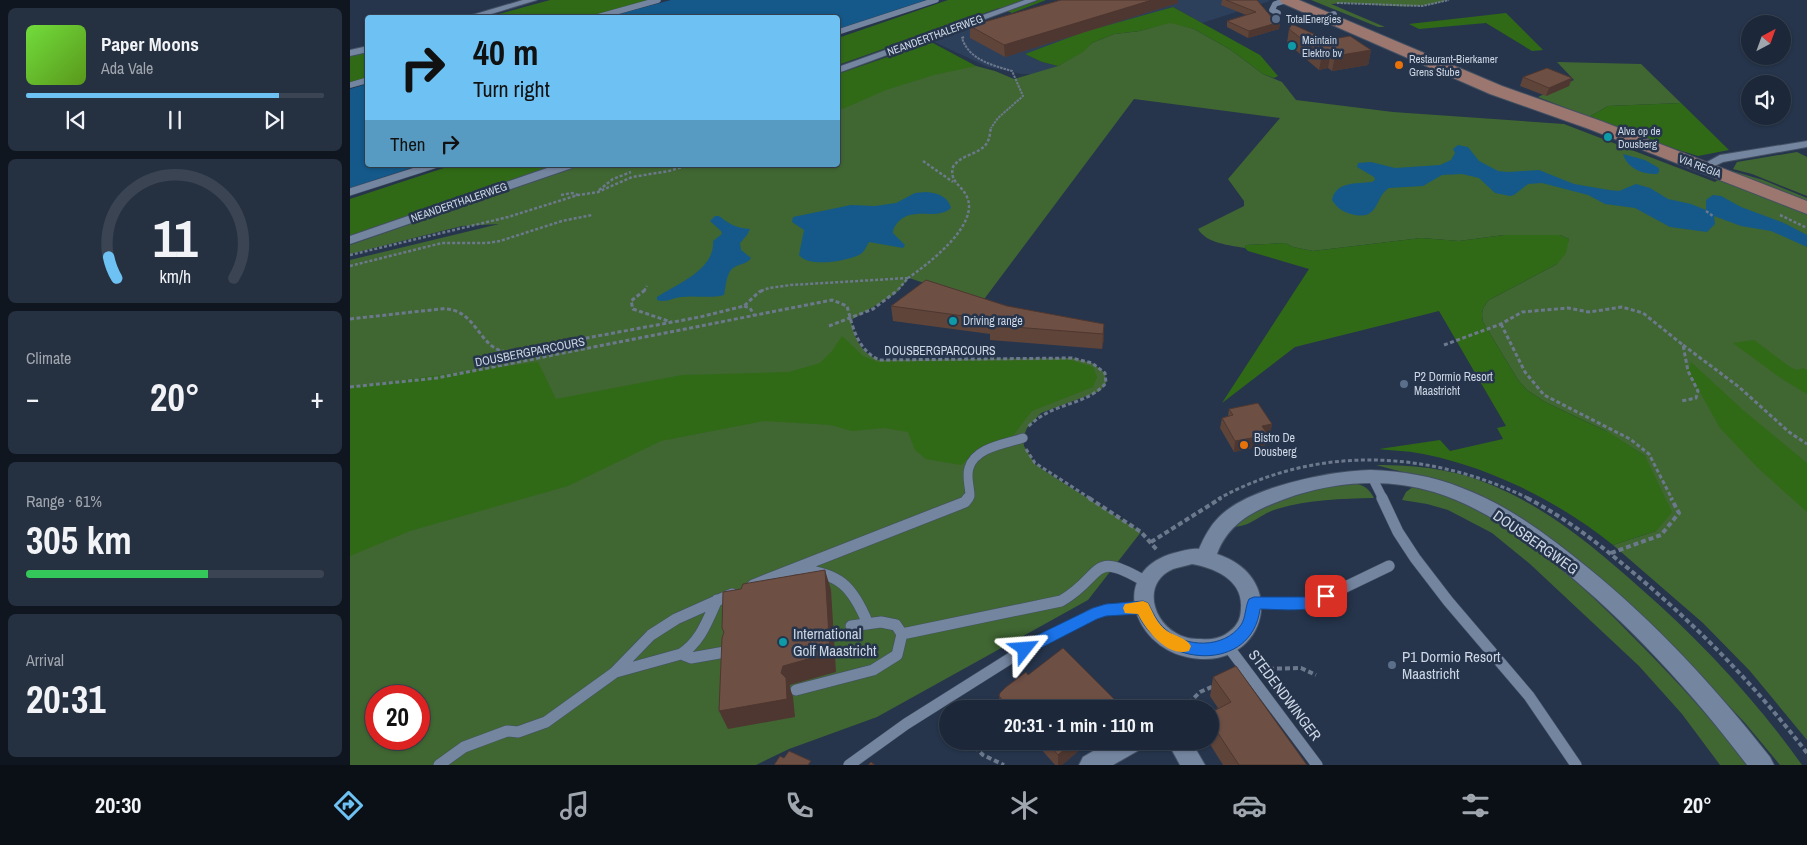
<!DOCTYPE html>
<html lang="en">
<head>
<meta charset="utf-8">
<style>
  body { margin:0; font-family:"Archivo Narrow",sans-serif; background:#253041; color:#f1f3f6; height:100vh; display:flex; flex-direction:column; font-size:19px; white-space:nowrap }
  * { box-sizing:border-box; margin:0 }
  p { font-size:16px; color:#a0a6ae }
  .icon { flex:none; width:28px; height:28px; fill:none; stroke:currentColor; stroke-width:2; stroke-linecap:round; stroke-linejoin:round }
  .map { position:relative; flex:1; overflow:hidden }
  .drawer { display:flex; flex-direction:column; gap:8px; padding:8px; background:#0f161f; width:350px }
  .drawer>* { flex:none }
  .top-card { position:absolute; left:15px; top:15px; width:475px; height:152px; border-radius:5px; box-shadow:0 1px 4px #0004,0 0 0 1px #3a4453; background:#6dc2f3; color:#111; overflow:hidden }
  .needle { width:32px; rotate:41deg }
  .fabs { position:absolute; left:1391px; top:15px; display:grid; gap:10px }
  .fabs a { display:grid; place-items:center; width:50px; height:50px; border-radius:50%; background:#1c2839; box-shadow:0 1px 4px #0004,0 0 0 1px #3a4453; font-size:25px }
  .speed { position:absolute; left:15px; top:685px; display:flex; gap:10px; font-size:25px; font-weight:700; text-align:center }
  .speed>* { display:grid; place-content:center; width:65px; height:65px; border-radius:50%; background:#1c2839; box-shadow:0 1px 4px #0004,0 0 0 1px #3a4453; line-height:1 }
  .speed .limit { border:8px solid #d22; background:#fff; color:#111 }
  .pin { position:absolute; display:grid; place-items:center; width:42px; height:42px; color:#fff; margin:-21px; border-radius:10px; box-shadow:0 2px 8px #0006 }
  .me { position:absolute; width:55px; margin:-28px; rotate:62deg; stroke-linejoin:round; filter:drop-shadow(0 0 4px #0008) }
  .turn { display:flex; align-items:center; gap:18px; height:105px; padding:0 25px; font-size:22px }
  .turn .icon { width:65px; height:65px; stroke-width:2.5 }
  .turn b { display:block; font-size:35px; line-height:42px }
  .then { display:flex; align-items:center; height:48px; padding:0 25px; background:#0003; gap:10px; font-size:19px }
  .big { font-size:38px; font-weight:800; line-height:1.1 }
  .drawer .widget { flex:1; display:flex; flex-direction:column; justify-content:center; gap:8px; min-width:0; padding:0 18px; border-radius:8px; background:#253041 }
  .drawer .dial { align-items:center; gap:0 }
  .dial svg { height:130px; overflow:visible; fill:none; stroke:#3a4453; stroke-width:7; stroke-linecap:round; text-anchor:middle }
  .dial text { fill:#f1f3f6; stroke:none }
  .song { display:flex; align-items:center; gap:15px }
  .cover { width:60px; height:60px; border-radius:8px; background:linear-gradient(135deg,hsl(100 70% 55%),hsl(90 70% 35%)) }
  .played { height:5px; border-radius:2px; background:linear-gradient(90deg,#6dc2f3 85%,#3a4453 85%) }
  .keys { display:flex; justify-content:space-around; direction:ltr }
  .heat { display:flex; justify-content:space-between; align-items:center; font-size:28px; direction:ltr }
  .charge { height:8px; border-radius:4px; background:linear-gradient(90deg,#34c759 61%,#3a4453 0) }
  .trip { position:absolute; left:589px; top:700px; width:280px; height:50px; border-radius:25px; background:#1c2839; box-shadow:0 1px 4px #0004,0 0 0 1px #3a4453; font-weight:800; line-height:50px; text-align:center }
  .tabs { display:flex; height:80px; justify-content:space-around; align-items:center; background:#0b1017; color:#a0a6ae }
  .tabs .icon { width:35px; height:35px }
  .tabs .active { color:#6dc2f3 }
  .tabs b { font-size:22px; color:#f1f3f6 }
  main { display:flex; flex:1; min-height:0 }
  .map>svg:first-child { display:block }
  .built { fill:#2c3f5b }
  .green { fill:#406632; fill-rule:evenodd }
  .forest { fill:#306a16 }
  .water { fill:#14598a }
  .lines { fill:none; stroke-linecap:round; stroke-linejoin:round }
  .lane-far3-casing { stroke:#435063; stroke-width:6 }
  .lane-far2-casing { stroke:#435063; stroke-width:8 }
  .lane-far1-casing { stroke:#435063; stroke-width:10 }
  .lane-casing { stroke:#435063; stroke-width:12 }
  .street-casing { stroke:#435063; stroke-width:2 }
  .primary-casing { stroke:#435063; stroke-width:2 }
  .path-far3 { stroke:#6c798d; stroke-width:2; stroke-dasharray:2.5 1; stroke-linecap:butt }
  .path-far2 { stroke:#6c798d; stroke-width:2.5; stroke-dasharray:3 2; stroke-linecap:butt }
  .path-far1 { stroke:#6c798d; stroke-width:3; stroke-dasharray:4 2.5; stroke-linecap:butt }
  .path { stroke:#6c798d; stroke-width:4; stroke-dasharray:5 3; stroke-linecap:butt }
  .lane-far3 { stroke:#7485a0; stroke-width:5.5 }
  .lane-far2 { stroke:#7485a0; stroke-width:7 }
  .lane-far1 { stroke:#7485a0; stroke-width:9 }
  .lane { stroke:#7485a0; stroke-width:11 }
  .street { fill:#7485a0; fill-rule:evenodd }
  .primary { fill:#9c776f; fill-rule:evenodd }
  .wall { fill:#5f443a }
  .shaded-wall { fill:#4d3730 }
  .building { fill:#6e4f44; stroke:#4d3730 }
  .route { fill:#1a73e8; stroke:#114b97 }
  .slow { fill:#f59e0b }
  .service-dot { fill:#5c6f8a; stroke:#26354c; stroke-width:2 }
  .culture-dot { fill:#0f9aa8; stroke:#26354c; stroke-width:2 }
  .food-dot { fill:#e8710a; stroke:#26354c; stroke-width:2 }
  .labels { text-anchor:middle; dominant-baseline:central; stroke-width:5; stroke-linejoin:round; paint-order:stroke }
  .far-poi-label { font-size:11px; fill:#ccd6e5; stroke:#26354c; text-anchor:start }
  .far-street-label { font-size:11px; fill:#ccd6e5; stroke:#26354c }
  .poi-label { font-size:12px; fill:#ccd6e5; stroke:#26354c; text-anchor:start }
  .street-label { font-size:12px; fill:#ccd6e5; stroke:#26354c }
  .near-street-label { font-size:15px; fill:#ccd6e5; stroke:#26354c }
  .near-poi-label { font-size:15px; fill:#ccd6e5; stroke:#26354c; text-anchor:start }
</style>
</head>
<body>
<main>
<section class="drawer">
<div class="widget">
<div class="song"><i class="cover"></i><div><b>Paper Moons</b><p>Ada Vale</p></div></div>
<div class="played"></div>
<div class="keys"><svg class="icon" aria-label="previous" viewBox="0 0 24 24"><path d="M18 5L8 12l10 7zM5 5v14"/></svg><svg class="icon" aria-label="pause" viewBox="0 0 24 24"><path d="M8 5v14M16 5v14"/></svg><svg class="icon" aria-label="next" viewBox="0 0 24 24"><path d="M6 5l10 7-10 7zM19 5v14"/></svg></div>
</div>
<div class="widget dial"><svg viewBox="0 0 100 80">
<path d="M14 69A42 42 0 1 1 86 69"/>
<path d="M14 69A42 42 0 0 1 9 56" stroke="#6dc2f3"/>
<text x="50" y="56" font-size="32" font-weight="700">11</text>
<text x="50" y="72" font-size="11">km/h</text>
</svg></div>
<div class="widget"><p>Climate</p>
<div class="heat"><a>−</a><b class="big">20°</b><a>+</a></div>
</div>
<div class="widget"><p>Range · 61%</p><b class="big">305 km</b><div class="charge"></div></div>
<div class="widget"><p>Arrival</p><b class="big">20:31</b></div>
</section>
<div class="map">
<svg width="1457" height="765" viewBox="0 0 1457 765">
  <rect width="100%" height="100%" fill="#26354c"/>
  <path class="built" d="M738 0H919L920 1 852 23 823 7 676 54 692 62 708 66 686 74H671L638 67 582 41 662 13 676 18Z"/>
  <path class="green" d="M961 0H1096C1060 14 1015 0 981 4L1035 27H1028Z
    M820 22 844 29 881 50 913 74 932 82 946 100 1043 112 1214 124 1365 182 1373 176 1457 212V740L1400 671 1353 623 1263 545 1306 531 1295 456 1254 430 1195 402 1177 390 1168 380 1133 322C1131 312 1132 308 1139 300L1207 264 1219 239 1210 235H1154L1109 241 1071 238 963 251 943 247 935 243 896 245 895 248C880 245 857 244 848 229L894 206V201L878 179 930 118 784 99 632 302 559 278 545 294 501 320C504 338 511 353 529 360L722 358 742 363 755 373 756 383 750 391 691 413 677 428 673 438 674 446 685 464 698 473 791 532 738 600 527 717 439 749 406 765H0V260L149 224 112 226 0 254V245L230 165H488V110L581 69 626 66 645 71 664 79 708 66 733 51 742 43 764 34 790 31ZM26 696H69V739H26Z
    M1207 62 1291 64 1331 103 1258 106 1239 117 1188 97 1224 80Z
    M1447 152 1457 157V196L1402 174 1383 169 1387 162Z
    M1379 170 1413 180 1457 198V204Z
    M1026 465C1068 465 1105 469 1144 486 1200 510 1244 547 1289 587 1350 640 1405 699 1452 765H1430L1395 723 1345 670 1252 583 1087 481Z
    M992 483C1007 483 1017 484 1024 498 992 499 959 499 927 509 909 514 902 527 881 527 912 501 953 491 992 483Z
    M1064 486C1076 490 1089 492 1100 497 1176 529 1237 590 1294 648 1330 685 1366 723 1397 765H1370L1332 714 1289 666 1180 564 1142 533 1098 510 1077 504 1052 500 1056 492Z"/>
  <path class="forest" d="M200 0H305L240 17 134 18Z
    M598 0H696L662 13 649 8 488 65V38Z
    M823 7 910 55 928 76 924 78 913 74 881 50 844 29 820 23 790 31 764 34 742 43 733 52 708 66 692 62 675 54 734 32Z
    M1156 13 1193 50 1182 51 1136 23 1069 29 1059 24Z
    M581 42 626 66 584 75 536 90 488 111V74Z
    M17 48V78L0 83V53Z
    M1331 103 1379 150 1348 156 1319 147 1239 117 1258 106Z
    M103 165H216L0 239V199Z
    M1154 235H1210L1219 239 1216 253 1207 264 1139 300C1132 308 1131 312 1133 322L1168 380 1177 390 1195 402 1260 433 1295 456 1322 512 1306 531 1263 545C1211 503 1144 469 1078 455 1062 451 1045 451 1029 449L1090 440 1100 451 1153 439 1147 428 1156 426 1089 311 945 347 872 403 959 269 898 251 895 248 896 245 935 243 943 247 963 251 1071 238 1109 241Z
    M492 336 513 356 528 362 720 360 743 367 747 377 743 387 682 411 662 437 626 452 611 465 576 459 565 450 558 432 534 428 502 431 481 425 414 421 311 441 218 486 60 531 0 556V387L188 362 206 399 332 375 439 372 470 363 482 351Z
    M1404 340 1440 367 1447 370 1453 368 1457 370V394L1432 379 1383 343Z
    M1341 362 1393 410 1457 463V512L1408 468 1370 428 1338 371Z"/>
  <path class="water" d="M321 0H576L488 29V18L258 17Z
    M17 84 18 165H70L0 188V89Z
    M1108 145 1118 147 1129 161 1148 171 1158 172 1189 170 1224 184 1259 190 1269 191 1286 184 1300 188 1318 199 1341 204 1356 210V200L1363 195 1371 196 1391 207 1434 223 1457 235V247L1421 231 1391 226 1364 216 1365 224 1357 232 1320 227 1285 208 1255 204 1238 195 1192 183 1178 184 1164 195 1160 196 1145 193 1129 178 1112 174 1092 175 1073 186 1039 188C1024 197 1030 222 1001 214 993 212 987 208 982 200 986 181 1006 184 1022 182L1025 180 1024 177 1007 167 1008 163 1021 162 1045 168 1090 165 1101 160 1105 153 1103 149Z
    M1273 154 1295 160 1309 168V172L1307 174C1292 174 1278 169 1273 154Z
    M576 192C587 193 598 196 601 208 586 221 564 206 548 222 545 226 543 228 543 233L555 245 553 248 519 242C516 247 514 253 509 255 496 261 459 268 449 255L454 230 442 222 443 217 501 205 525 206 546 203 565 193Z
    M365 216H369C379 224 386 228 400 229L397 235 390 243 391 250 401 258C396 265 390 263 383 268 376 273 376 287 374 295 359 299 346 295 331 297 322 298 316 303 307 300V297C327 284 365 270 363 241L372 234 371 231 360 221Z"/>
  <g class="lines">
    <g class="lane-far3-casing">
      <path id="lane-far3" d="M928 13 922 10 925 4 937 0
        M244 18 308 0
        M944 19 959 21 984 14
        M488 32 586 0
        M0 85 18 80"/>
    </g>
    <g class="lane-far2-casing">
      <path id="lane-far2" d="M0 192 84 165"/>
    </g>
    <g class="lane-far1-casing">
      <path id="lane-far1" d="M1021 475 1033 499
        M617 499 620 496C620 487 616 477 619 468 625 447 656 444 673 438"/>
    </g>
    <g class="lane-casing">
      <path id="lane" d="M1032 498 1048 532 1065 558 1098 601 1179 696 1226 765
        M447 569C489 573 502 585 518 624
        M403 585 615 502 618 498
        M904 603 960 604 1039 566
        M552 634 711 601C755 576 739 548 796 582
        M877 645 967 765
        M331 654C351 641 357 621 367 600
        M266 672 331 654 341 658 375 652
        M446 690 523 670 547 655 552 634 546 625 531 622 501 626
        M89 765 114 747 157 731 168 732 196 722 264 673 301 635 326 619 382 594
        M499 765 556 724 675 649 743 614 756 610 793 608"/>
    </g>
    <g class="street-casing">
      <path id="street" d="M173 0H187L128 18H112Z
        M675 0H687L488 73V67Z
        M18 46V52L0 56V50Z
        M1457 141V147L1373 162 1354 171 1348 167 1370 155Z
        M206 165H224L222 168 0 244V236Z
        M1020 470C1052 471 1083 476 1112 488 1158 505 1199 536 1237 567 1306 623 1365 687 1420 757L1424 765H1397C1341 691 1279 624 1207 565 1170 535 1130 506 1084 492 1039 478 990 481 946 495 913 507 880 518 867 554 943 579 913 674 837 657 781 645 759 571 824 553 833 551 840 548 849 549 854 537 860 526 869 517 898 487 980 471 1020 470ZM842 564C865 568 893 580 891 608 891 617 888 625 880 631 872 638 862 640 851 639 842 639 834 638 826 633 801 619 793 582 823 569 829 567 836 566 842 564Z
        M760 741H794L791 749 763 765H729L733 757Z
        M817 741H841L855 765H830Z"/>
    </g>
    <g class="primary-casing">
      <path id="primary" d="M930 0H949L1152 86 1251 121 1457 201V214L1239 129 1140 94 932 3Z"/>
    </g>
    <path class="path-far3" d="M987 3 1072 6 1099 0
      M614 37 612 38C619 60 642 65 662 71L673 96 648 118 641 128"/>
    <path class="path-far2" d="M573 161 603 182
      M249 190 263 179 281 172
      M211 195 222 193 228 195
      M1356 211 1363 216
      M1430 215 1457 228
      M0 255 158 217 228 195 248 192 282 177 319 171 339 165
      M0 266 92 243H137L150 241 212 221 242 215
      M558 278C577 265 630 225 617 197 612 185 599 182 603 167 611 154 629 155 637 143 640 138 640 132 641 127
      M294 291 297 286
      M411 291 419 288 441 285 558 278 547 291"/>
    <path class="path-far1" d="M295 290 281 301 283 309 321 322
      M394 306 400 308 404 315
      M0 319 90 309C129 306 127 353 161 352L350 317 394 306 409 292 414 290
      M1151 324 1175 372 1194 395 1280 439 1299 454 1322 499
      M479 326 523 309 548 290
      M1094 345 1151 324 1172 312 1218 308 1239 312 1272 307 1293 313 1333 345 1338 371 1348 391 1346 398 1331 401
      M1333 345 1389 387 1439 432 1457 444
      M0 387 87 378 482 300 497 306C503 328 507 349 529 360L722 358 742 363 755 373 756 383C735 407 703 401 678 427
      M676 449 685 463 741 499
      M868 499C968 444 1079 450 1180 499"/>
    <path class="path" d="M739 498 791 532 808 551
      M1177 498C1220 520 1255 549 1292 580 1354 633 1407 688 1457 753
      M801 542 871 498
      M1261 553 1311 535 1329 513 1321 498
      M911 669 951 668 966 675
      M833 709 850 692 866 685
      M619 741 633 755 654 765"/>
    <use href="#lane-far3" class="lane-far3"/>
    <use href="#lane-far2" class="lane-far2"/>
    <use href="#lane-far1" class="lane-far1"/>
    <use href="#lane" class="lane"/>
    <use href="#street" class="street"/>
    <use href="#primary" class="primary"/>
  </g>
  <path class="wall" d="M711 0H828V3L655 57 620 38V26Z
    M872 0H907L924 20 930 22 929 29 898 38 877 27V21L896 15 871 5Z
    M939 29 977 40 1021 50 1018 65 982 71 978 68 969 70 937 43Z
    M1173 77 1222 78 1219 86 1196 96 1170 86Z
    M541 306H657L754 324V339L752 349 640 340V334L543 321Z
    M879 409 922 424 920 434 918 435 916 445 884 452 870 428 872 418 878 416Z
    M678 675 766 709H651L649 696Z
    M863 677 957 765H873L858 741H860V713L868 708 860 696Z
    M684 741H740L712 765H705Z"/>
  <path class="shaded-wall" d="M802 0H828V3L655 57 654 45Z
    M930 22 929 29 898 38 899 31Z
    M1021 50 1018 65 982 71 985 56Z
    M981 53 978 68 969 70 972 55Z
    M1222 78 1219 86 1196 96 1199 88Z
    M754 324V339L752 349 753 334Z
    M922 424 920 434 918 435 916 445 884 452 885 441 912 426Z
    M475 570 481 590 486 672 440 685V688L443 697 445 717 378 729 369 711 431 673 433 666Z
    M724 741H740L712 765H708V755Z"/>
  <path class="building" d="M711 0H802L654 45 620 26Z
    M876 0H907L924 20 923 19 930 22 899 31 877 21 906 12Z
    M942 24 977 40 1000 36 1021 50 985 56 981 53 972 55 939 29Z
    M1197 68 1222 78 1199 88 1173 77Z
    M576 280 657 306 754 324 753 334 639 325 643 320 541 306Z
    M908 403 922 424 912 426 918 435 885 441 872 418 883 415 879 409Z
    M475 570 480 653 433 666 431 673 436 678 437 699 369 711 372 638 374 632 372 628 373 592 391 589 393 584Z
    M713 648 764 699 766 705 762 709H661L649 696 650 693 656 687 676 672 678 675Z
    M886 666 957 765H889L860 721V713L881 702 863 677Z
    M696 741H724L708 755Z
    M439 751 461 761 458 765H424L430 756 434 758Z
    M521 762 525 765H518Z"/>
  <path class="route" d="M976 590 981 592 983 596C974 615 928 609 910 609 902 673 812 668 788 614L756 616 747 619 675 656 669 654 667 649 669 644 743 608 756 604 793 601 798 603C803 613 807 622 815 629 835 648 874 649 891 625 896 617 895 607 899 599L904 597H959Z"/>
  <path class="slow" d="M793 601 798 603C803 613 807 624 817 631 824 636 837 638 841 646L839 651C818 658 796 630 788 614L775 613 773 608 775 604Z"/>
  <g class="service-dot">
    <circle cx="926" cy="19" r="5"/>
    <circle cx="1054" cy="384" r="5"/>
    <circle cx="1042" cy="665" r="5"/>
  </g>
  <g class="culture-dot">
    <circle cx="942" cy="46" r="5"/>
    <circle cx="1258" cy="137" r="5"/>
    <circle cx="603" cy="321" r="5"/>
    <circle cx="433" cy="642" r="5"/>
  </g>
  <g class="food-dot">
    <circle cx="1049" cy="65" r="5"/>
    <circle cx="894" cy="445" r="5"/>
  </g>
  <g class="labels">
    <g class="far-poi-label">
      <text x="936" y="19">TotalEnergies</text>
      <text x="952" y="40">Maintain<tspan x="952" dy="13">Elektro bv</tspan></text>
      <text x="1059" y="59">Restaurant-Bierkamer<tspan x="1059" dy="13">Grens Stube</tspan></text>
      <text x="1268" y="131">Alva op de<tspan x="1268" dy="13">Dousberg</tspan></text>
    </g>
    <g class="far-street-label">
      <text transform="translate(585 35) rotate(-20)">NEANDERTHALERWEG</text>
      <text transform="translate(1350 166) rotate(21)">VIA REGIA</text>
      <text transform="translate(109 202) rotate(-19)">NEANDERTHALERWEG</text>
    </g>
    <g class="poi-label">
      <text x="613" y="321">Driving range</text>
      <text x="1064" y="377">P2 Dormio Resort<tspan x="1064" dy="14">Maastricht</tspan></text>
      <text x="904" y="438">Bistro De<tspan x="904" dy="14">Dousberg</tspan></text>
    </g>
    <g class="street-label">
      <text x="590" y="351">DOUSBERGPARCOURS</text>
      <text transform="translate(180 352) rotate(-11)">DOUSBERGPARCOURS</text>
    </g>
    <g class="near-street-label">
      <text transform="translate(1186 542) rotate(35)">DOUSBERGWEG</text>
      <text transform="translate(935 695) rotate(53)">STEDENDWINGER</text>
    </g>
    <g class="near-poi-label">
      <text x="443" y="633">International<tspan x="443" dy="17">Golf Maastricht</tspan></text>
      <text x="1052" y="656">P1 Dormio Resort<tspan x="1052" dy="17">Maastricht</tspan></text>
    </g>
  </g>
</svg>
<div class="fabs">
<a><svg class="needle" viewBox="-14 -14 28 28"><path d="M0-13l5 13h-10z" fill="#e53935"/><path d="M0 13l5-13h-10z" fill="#a0a6ae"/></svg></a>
<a><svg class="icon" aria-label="sound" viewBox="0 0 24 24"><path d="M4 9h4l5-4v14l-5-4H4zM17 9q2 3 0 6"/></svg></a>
</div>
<div class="speed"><div class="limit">20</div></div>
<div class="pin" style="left:976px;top:596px;background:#d93025"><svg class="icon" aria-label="arrive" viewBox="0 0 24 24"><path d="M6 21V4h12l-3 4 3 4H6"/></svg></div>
<svg class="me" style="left:675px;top:649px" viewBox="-20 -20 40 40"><path d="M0-17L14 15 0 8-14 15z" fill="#1a73e8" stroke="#fff" stroke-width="4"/></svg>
<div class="trip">20:31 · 1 min · 110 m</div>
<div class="top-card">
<div class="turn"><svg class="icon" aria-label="right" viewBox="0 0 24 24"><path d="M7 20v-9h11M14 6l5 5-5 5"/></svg><div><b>40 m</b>Turn right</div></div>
<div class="then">Then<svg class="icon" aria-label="right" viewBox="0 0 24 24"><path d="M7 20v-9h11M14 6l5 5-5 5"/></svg></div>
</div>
</div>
</main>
<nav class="tabs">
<b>20:30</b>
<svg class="icon active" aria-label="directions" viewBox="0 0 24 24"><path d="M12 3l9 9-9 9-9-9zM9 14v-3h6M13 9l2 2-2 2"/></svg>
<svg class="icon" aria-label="music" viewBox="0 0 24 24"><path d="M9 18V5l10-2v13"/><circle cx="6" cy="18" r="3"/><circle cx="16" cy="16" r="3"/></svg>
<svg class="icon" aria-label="phone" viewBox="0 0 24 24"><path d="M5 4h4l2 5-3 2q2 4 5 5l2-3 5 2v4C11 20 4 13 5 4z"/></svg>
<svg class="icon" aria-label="climate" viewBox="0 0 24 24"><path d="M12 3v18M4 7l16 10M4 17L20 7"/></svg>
<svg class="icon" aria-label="car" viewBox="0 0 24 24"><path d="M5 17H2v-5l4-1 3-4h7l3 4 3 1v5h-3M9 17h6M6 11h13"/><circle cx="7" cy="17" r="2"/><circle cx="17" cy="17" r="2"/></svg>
<svg class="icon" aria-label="filters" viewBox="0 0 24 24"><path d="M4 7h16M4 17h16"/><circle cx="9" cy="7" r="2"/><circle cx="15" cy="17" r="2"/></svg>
<b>20°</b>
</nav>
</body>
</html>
